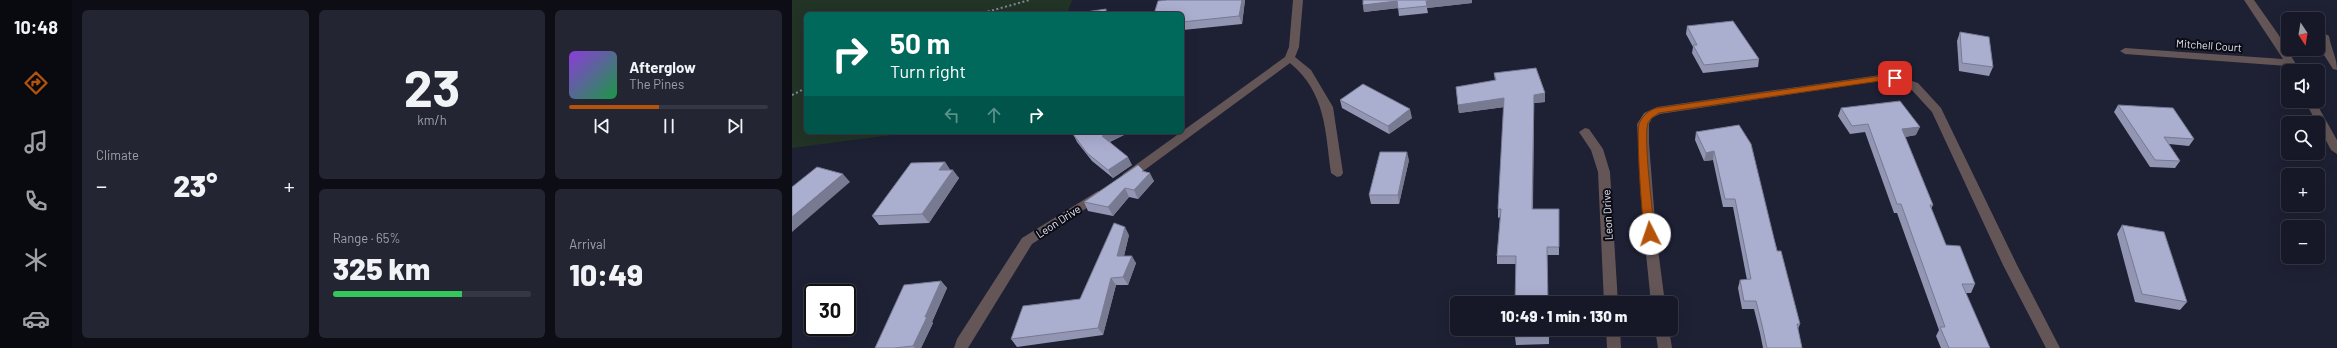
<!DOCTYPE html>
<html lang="en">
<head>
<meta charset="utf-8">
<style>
  body { margin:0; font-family:Barlow,sans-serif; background:#232533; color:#f1f3f6; height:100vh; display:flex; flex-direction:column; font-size:15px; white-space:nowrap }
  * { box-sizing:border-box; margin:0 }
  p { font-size:13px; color:#9ea0a7 }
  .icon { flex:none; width:22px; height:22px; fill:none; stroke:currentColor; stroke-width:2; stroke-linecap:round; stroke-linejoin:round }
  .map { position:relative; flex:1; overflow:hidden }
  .panel { display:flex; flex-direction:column; gap:10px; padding:10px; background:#0c0d15; width:720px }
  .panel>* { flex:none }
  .banner { position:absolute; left:12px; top:12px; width:380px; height:122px; border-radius:6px; box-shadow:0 4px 16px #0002,0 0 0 1px #353744; background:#00695c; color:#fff; overflow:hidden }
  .needle { width:26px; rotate:168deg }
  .tools { position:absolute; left:1489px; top:12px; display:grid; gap:8px }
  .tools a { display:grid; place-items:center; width:44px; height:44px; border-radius:6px; background:#161827; box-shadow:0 4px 16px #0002,0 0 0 1px #353744; font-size:20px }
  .speed { position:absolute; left:12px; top:284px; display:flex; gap:8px; font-size:20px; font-weight:700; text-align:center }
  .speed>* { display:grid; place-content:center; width:52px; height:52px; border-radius:50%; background:#161827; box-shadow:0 4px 16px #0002,0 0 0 1px #353744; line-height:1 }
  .speed .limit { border:2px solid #111; border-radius:6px; background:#fff; color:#111 }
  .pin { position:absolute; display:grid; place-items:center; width:34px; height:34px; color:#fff; margin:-17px; border-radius:8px; box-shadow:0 2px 6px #0006 }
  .me { position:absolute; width:44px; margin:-22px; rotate:356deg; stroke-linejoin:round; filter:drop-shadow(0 0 3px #0008) }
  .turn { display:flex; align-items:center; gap:14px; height:84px; padding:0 20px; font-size:18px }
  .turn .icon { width:52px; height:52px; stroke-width:2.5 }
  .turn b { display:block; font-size:28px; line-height:34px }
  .lanes { display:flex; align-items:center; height:38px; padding:0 20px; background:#0003; justify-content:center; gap:20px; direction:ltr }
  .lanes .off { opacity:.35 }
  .big { font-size:30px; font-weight:800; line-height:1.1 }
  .panel .card { flex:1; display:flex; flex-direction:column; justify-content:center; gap:6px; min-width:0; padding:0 14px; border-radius:6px; background:#232533 }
  .panel .dial { align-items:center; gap:0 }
  .dial b { font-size:52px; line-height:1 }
  .song { display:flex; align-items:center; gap:12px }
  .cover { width:48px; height:48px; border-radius:6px; background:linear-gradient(135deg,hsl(270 70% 55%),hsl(140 70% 35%)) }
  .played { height:4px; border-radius:2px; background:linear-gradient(90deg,#b45309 45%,#353744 45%) }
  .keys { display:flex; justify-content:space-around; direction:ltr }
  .heat { display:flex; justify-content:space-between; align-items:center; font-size:22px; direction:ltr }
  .charge { height:6px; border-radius:3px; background:linear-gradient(90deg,#34c759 65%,#353744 0) }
  .panel .tiles { flex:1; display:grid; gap:10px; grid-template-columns:repeat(3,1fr) }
  .card:first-child { grid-row:span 2 }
  .trip { position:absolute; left:658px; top:296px; width:228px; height:40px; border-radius:6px; background:#161827; box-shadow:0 4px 16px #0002,0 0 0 1px #353744; font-weight:800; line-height:40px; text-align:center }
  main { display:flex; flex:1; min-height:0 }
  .menu { display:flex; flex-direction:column; width:72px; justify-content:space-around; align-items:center; background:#090a10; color:#9ea0a7 }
  .menu .icon { width:28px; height:28px }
  .menu .selected { color:#b45309 }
  .menu b { font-size:18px; color:#f1f3f6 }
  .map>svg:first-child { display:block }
  .green { fill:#213426 }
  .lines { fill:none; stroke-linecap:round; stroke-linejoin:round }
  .path { stroke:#858798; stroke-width:2; stroke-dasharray:2 2.5; stroke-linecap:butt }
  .minor { fill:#645657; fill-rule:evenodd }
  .wall { fill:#9296b2 }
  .shaded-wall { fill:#777a91 }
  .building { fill:#aaaecf; stroke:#777a91 }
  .route { fill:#b45309; stroke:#753606 }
  .labels { text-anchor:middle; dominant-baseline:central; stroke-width:4; stroke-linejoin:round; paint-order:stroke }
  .street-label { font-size:11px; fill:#e3e5f4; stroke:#0a0b13 }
</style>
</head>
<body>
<main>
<nav class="menu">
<b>10:48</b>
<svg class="icon selected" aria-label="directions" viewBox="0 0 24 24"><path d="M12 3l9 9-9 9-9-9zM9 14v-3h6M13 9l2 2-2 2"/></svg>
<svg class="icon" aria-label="music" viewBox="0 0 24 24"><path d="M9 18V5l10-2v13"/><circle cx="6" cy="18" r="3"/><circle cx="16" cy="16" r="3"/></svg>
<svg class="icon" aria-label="phone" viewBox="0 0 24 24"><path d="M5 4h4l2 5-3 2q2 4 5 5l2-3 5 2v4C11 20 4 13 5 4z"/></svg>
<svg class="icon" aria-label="climate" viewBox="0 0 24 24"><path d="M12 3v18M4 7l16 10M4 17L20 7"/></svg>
<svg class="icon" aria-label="car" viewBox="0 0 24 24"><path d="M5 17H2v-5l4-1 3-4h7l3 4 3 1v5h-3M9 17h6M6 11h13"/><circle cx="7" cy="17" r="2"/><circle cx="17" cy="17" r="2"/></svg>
</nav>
<section class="panel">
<div class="tiles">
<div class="card"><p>Climate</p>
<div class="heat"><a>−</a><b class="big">23°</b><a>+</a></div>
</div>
<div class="card dial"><b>23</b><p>km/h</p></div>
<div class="card">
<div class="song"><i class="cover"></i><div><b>Afterglow</b><p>The Pines</p></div></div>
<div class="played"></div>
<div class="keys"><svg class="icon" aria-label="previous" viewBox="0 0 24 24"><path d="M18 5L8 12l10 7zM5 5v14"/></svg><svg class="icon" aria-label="pause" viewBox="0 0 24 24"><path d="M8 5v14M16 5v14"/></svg><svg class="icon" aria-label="next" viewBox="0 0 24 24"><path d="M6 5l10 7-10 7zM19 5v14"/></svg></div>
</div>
<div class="card"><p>Range · 65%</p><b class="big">325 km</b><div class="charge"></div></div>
<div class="card"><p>Arrival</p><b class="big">10:49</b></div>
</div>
</section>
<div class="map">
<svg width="1545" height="348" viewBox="0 0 1545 348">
  <rect width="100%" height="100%" fill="#1e2034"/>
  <path class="green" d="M0 0H280L275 14H14V132H123L0 148Z"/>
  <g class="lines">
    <path class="path" d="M187 14 238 0
      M0 95 14 88"/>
    <path class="minor" d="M501 0H511L507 47 503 57 519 70 541 107 551 173 549 176 545 177 539 173C533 130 534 93 498 63L339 180H331L329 177 331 174 493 57 497 47Z
      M1452 0H1462L1486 34 1508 71H1498L1495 66 1333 54 1328 51 1333 48 1491 59Z
      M1532 33 1537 36C1539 48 1545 58 1545 70L1541 69 1530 52 1527 36Z
      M1088 75 1108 77 1126 83 1149 108 1225 265 1268 348H1254L1211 265 1140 112 1118 88 1106 83 1088 81 868 114 860 118 857 124V143L864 234 873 303H859L852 234 845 124 852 113 865 107Z
      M1513 101H1523L1545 140V154L1539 150Z
      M793 128 797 129 811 149 818 172 826 303H812L806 172 799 150 787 132Z
      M306 191 312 195 310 198 240 244 176 348H162L165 339 230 238Z
      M814 329H828L829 348H815Z
      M863 329H877L880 348H866Z"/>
  </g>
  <path class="wall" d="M375 0H453L450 24 391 30 390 34V14Z
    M680 3 635 8 636 13 607 16 606 8 572 12 571 5Z
    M895 26 967 59 966 67 911 73 900 53 901 47 894 34Z
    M1168 32 1201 67 1197 76 1167 71 1165 41Z
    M702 73 753 93V102L742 103 741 209H767V255H755L723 264H705V256L708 217 706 218V209L712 107 667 113 664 87 703 81Z
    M548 100 620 118 597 134 550 108Z
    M1326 105 1402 139 1397 146 1377 144 1388 161 1383 168 1358 167 1322 112Z
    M1049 108 1124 135 1113 137 1141 205 1139 209 1154 245 1183 284 1179 293H1173L1198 348H1149L1144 336 1147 330 1105 213H1102L1073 132 1058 134 1046 116Z
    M947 125 1008 324 1006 329 1010 348H971L968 333 962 309H950L946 288 948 280H955L941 207H931L921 160 912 161 903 140 904 132Z
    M281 134H334L318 142 340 165 321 178 300 161 285 142Z
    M617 160 607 204H579L577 195Z
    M153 162 158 170 167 178 137 223 87 225 80 216Z
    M351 170 352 172 362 181 346 199 337 197 321 216 296 211 292 202Z
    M1330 225 1395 302 1388 310 1343 302 1325 234Z
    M337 235 332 256 344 263 336 285H324L311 335 225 347 219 339 288 299Z
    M149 281 155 288 140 322 141 323 129 348H83Z
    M757 329V344L724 345 723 337Z"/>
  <path class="shaded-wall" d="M450 0H453L450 24 447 16Z
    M643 0H680V3L635 8 634 1Z
    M605 1 606 8 572 12 571 5Z
    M314 9 316 14H313Z
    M753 93V102L742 103 740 217 742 95Z
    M712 98 713 107 667 113 666 105Z
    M618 109 620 118 597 134 596 126Z
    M1128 127 1124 135 1107 138 1110 129Z
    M318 132H333L334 134 314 143 310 136Z
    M922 151 921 160 912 161 914 153Z
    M615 152 617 160 607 204 606 195Z
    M336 157 340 165 321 178 316 170Z
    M153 162 159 171 147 170Z
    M161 170 167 178 137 223 130 214Z
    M351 170 354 176 358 173 362 181 346 199 342 190Z
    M51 174 58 182 0 232V217Z
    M333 188 337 197 321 216 316 207Z
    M333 227 337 235 330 264 325 256Z
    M340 256 344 263 336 285 331 277Z
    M319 278 324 285 311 335 306 328Z
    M149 281 155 288 140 322 141 323 129 348H123L121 346 133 317Z"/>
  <path class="building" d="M375 0H450L447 16 390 22V14H362L366 1Z
    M571 0H643L634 1 635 6 606 9 605 1 571 5Z
    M314 9 313 14H287V13Z
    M941 21 967 59 912 65 901 45H905L895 26Z
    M1168 32 1197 37 1201 67 1170 63Z
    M744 68 753 93 742 95 740 209H767V247H755L756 303H723L724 256H705L709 209H706L712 98 666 105 664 87 704 80 702 73Z
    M571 84 618 109 596 126 548 100Z
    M1108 101 1128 127 1110 129 1141 205H1138L1154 245 1168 246 1183 284H1170L1198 348H1157L1148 327H1153L1109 204H1105L1076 124 1060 126 1049 108Z
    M1326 105 1381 108 1402 139 1372 137 1388 161 1363 160Z
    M947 125 959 144 985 251H989L1008 324H1005L1010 348H975L970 325 964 301H952L948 280 959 279 943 199H933L922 151 914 153 904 132Z
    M286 132H318L310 136 336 157 316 170 295 153 281 134Z
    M588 152H615L606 195H577Z
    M153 162 147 170H161L130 214 80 216 119 163Z
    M346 165 351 170 350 171 358 173 342 190 333 188 316 207 292 202Z
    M25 167 51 174 0 217V187Z
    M322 223 333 227 325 256H340L331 277 319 278 306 328 219 339 231 306 288 299Z
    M1330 225 1372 232 1395 302 1350 294Z
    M149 281 133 317H135L121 346 102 348H83L112 285Z
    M723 329H757V336L723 337Z"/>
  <path class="route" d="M1088 76H1103L1107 78 1103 81H1088L867 113C863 116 858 118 856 123 851 137 861 215 863 234L858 238 854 236C850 229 844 133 847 124 850 116 857 110 865 108Z"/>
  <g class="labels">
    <g class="street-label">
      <text transform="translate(1417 45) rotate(4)">Mitchell Court</text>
      <text transform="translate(815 215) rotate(-93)">Leon Drive</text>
      <text transform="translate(266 221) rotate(-33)">Leon Drive</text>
    </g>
  </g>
</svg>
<div class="tools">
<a><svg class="needle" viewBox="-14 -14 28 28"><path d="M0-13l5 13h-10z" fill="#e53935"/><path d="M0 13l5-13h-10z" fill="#9ea0a7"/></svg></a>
<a><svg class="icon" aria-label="sound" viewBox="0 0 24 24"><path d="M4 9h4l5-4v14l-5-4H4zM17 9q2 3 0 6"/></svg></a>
<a><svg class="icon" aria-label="search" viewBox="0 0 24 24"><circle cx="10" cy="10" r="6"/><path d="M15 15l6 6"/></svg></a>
<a>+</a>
<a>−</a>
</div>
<div class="speed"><div class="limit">30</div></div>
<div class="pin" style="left:1103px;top:78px;background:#d93025"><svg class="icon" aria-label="arrive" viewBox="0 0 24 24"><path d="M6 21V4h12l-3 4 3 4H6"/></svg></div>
<svg class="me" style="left:858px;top:234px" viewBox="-20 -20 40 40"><circle r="19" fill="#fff"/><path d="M0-13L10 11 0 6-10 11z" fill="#b45309"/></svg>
<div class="trip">10:49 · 1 min · 130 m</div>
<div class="banner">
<div class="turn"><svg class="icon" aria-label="right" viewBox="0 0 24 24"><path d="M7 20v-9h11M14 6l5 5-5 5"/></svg><div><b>50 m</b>Turn right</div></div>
<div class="lanes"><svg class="icon off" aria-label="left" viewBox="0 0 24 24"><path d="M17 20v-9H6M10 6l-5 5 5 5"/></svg><svg class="icon off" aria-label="ahead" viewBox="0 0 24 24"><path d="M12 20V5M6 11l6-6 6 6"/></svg><svg class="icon" aria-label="right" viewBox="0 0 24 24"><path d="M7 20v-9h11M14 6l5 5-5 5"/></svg></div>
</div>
</div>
</main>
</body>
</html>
